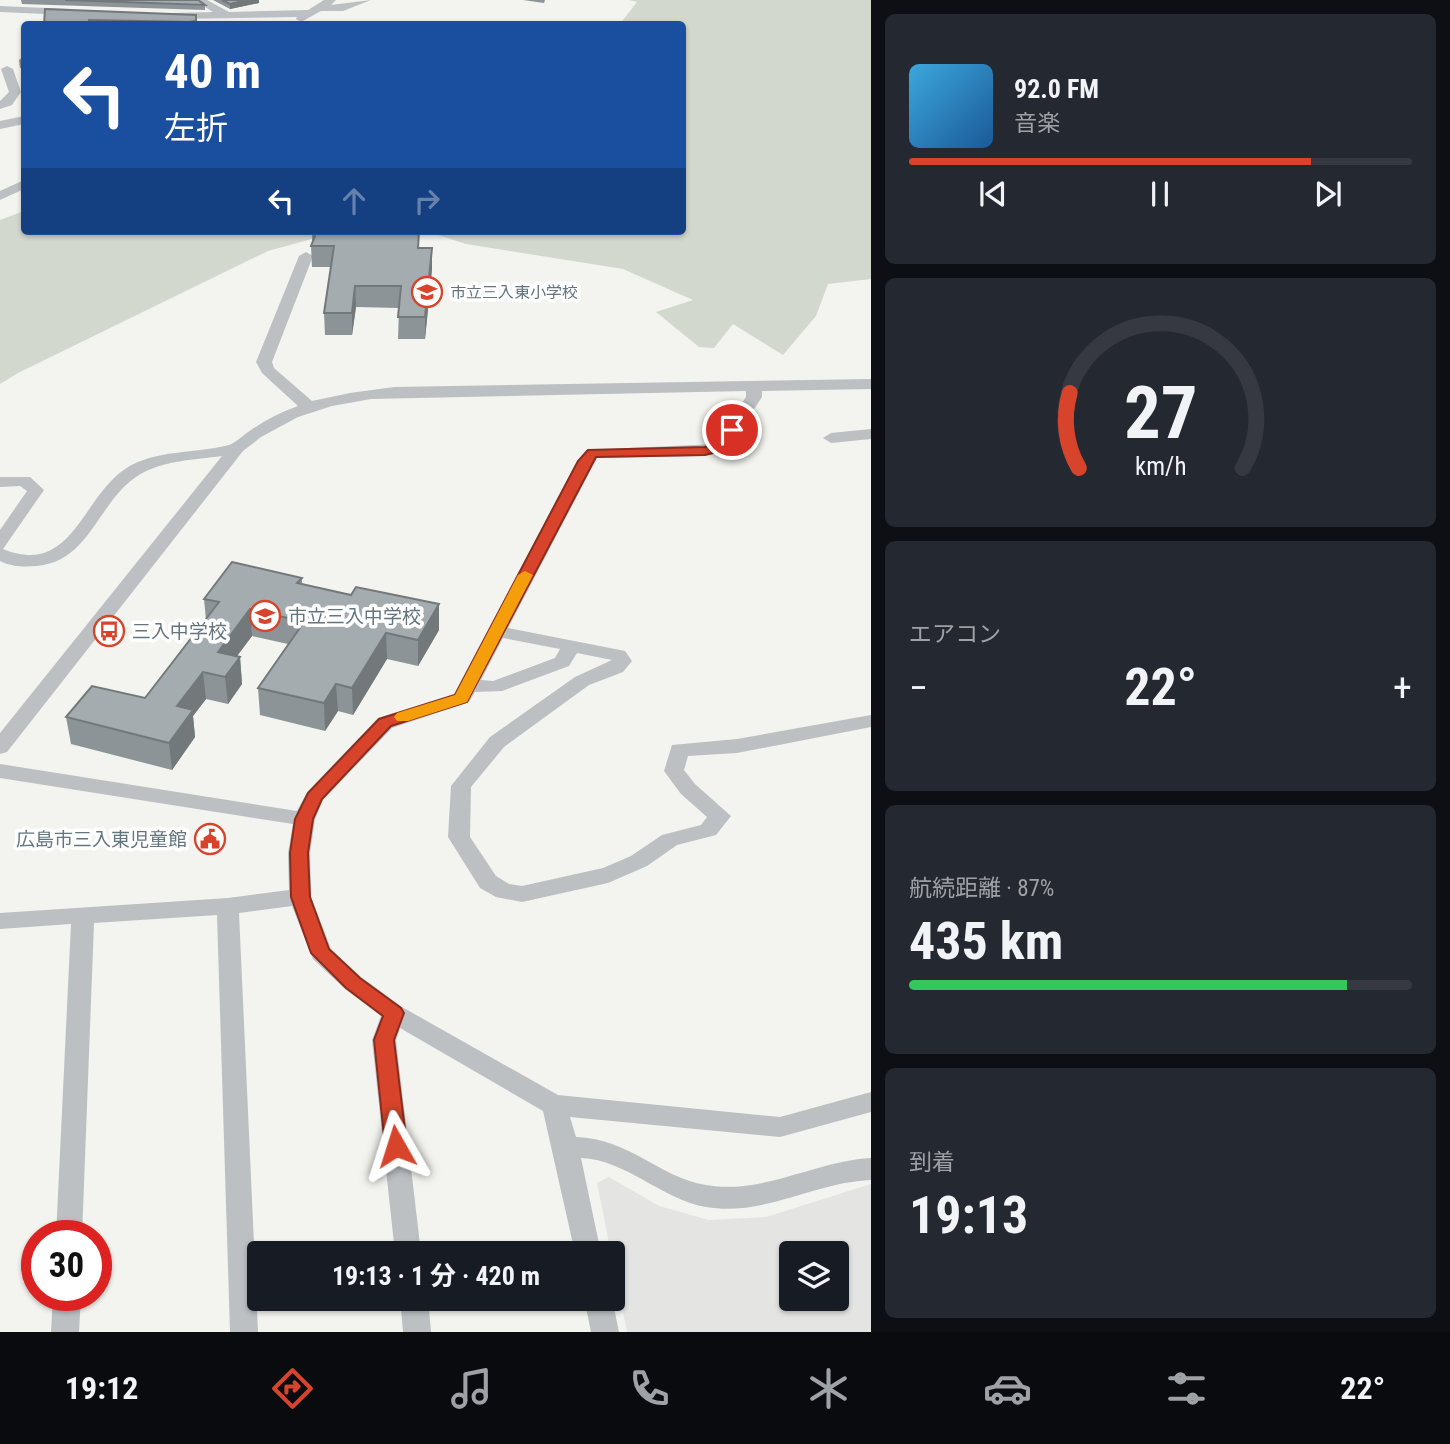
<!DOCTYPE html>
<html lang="ja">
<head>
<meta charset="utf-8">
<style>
  body { margin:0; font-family:"Roboto Condensed","Noto Sans JP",sans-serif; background:#242831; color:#f1f3f6; height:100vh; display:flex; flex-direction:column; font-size:26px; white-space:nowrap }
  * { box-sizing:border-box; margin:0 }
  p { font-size:23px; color:#9ea1a6 }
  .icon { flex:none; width:38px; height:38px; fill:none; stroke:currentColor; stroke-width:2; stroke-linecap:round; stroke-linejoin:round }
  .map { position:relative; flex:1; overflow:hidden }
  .sheet { display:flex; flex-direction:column; gap:14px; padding:14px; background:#0d0f14; width:579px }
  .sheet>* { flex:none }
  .hud { position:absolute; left:21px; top:21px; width:665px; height:214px; border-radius:7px; box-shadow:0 2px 5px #0004; background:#1a4fa0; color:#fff; overflow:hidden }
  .tools { position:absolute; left:779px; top:1241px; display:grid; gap:14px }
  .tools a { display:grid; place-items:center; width:70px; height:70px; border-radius:7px; background:#171b24; box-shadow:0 2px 5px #0004; font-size:35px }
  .speed { position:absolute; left:21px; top:1220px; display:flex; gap:14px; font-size:35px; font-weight:700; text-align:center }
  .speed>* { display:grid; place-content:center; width:91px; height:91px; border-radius:50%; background:#171b24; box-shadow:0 2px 5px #0004; line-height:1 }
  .speed .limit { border:10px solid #d22; background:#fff; color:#111 }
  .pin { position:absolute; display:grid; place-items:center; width:60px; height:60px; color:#fff; margin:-30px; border:4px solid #fff; border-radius:50%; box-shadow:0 2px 7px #0007 }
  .me { position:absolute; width:77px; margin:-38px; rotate:354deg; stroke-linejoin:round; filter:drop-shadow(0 0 5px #0008) }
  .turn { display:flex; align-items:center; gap:24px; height:147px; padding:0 28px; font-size:32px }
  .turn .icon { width:91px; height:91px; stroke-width:2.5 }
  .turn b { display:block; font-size:49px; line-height:60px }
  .lanes { display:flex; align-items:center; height:66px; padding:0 28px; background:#0003; justify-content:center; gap:35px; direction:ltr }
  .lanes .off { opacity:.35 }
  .big { font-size:52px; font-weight:700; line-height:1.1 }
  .sheet .tile { flex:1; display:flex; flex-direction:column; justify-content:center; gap:10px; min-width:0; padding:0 24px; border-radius:10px; background:#242831 }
  .sheet .dial { align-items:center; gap:0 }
  .dial svg { height:182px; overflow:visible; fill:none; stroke:#363941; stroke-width:7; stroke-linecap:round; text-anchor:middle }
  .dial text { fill:#f1f3f6; stroke:none }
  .song { display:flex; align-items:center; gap:21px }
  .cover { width:84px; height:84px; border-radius:10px; background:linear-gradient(135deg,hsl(200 70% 55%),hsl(210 70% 35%)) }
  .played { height:7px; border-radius:4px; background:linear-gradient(90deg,#d8442b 80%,#363941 80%) }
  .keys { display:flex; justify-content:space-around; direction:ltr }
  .heat { display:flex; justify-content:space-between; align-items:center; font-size:38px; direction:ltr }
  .charge { height:10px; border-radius:5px; background:linear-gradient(90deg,#34c759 87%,#363941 0) }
  .trip { position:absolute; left:247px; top:1241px; width:378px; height:70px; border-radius:7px; background:#171b24; box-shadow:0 2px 5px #0004; font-weight:700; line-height:70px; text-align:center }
  .menu { display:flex; height:112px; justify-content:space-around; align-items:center; background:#090b0e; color:#9ea1a6 }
  .menu .icon { width:49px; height:49px }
  .menu .active { color:#d8442b }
  .menu b { font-size:32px; color:#f1f3f6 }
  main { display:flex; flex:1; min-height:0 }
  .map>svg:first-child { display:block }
  .built { fill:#e4e5e3; fill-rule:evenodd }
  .green { fill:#d3d8cf }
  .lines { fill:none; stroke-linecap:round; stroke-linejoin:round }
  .minor { fill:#bcc0c3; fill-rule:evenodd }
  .wall { fill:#8d9497 }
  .shaded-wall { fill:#73787b }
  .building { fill:#a4acb0; stroke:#73787b; stroke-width:2 }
  .route { fill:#d8442b; stroke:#8c2c1c; stroke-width:2 }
  .slow { fill:#f59e0b }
  .labels { text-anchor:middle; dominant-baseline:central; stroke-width:7; stroke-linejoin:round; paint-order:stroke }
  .far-poi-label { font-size:16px; fill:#64757f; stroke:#fff; text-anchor:start }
  .poi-label { font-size:19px; fill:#64757f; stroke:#fff; text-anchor:start }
</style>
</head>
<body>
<main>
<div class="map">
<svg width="871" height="1332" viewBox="0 0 871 1332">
  <rect width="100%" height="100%" fill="#f3f3ef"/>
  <path class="built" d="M609 1177 659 1206 709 1220 766 1217 871 1184V1332H627L597 1183ZM791 1253H836V1298H791Z"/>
  <path class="green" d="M629 0H871V279L828 284 816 316 783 355 733 324 714 348 699 347 656 312 693 300 623 269 466 244 426 231H682V24H620L637 2Z
    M24 211V231H350L337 232 268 251 18 373 0 384V220Z"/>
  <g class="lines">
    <path class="minor" d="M194 0H207L229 12 308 10 324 0H336L331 5 371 0 343 11H321L301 22 296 19 297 17 172 19 167 16 172 13 213 12Z
      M0 6 69 9 74 12 69 15 0 12Z
      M7 66 13 69 21 92 12 105 0 109V101L9 92 1 69Z
      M24 116V124L0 129V121Z
      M24 180V189L0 200V191Z
      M306 252 313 256 272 362 274 368 312 401 350 393 394 387 871 379V389L762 391V397L727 450 705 456 597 458 508 628 625 651 632 661 623 672 589 685 504 747 471 787 470 837 496 876 509 884 522 886 603 868 631 856 662 835 701 825 707 817 681 794 664 771 672 745 737 739 871 715V727L737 753 688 756 684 770 695 784 731 816 716 835 677 845 647 866 608 883 522 902 496 897 480 888 448 837 451 786 490 737 575 677 612 660 577 653 569 666 502 691 475 692 469 702 392 728 323 800 315 819 310 853 311 897 331 949 361 977 402 1007 558 1095 780 1117 871 1092V1112L780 1137 570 1117 576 1137C631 1139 658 1177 706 1185 763 1195 815 1161 871 1158V1180C815 1182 763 1217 706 1207 661 1199 627 1160 581 1158L601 1253H575L543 1111 400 1028 396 1040 421 1253H395L372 1040 381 1016 345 989 313 959 292 906 239 913 258 1332H230L217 915 94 923 82 1236H56L71 924 0 929V913L228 898 289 890 288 853 293 824 0 778V764L297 811 307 792 378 718 454 694 577 461 586 450 715 444 746 397V391L371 399 332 406 298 417 261 437 243 451 7 752 0 754V733L222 456C194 460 164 460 139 475 98 500 91 561 37 566 24 567 12 567 0 561V530L27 491 20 486 0 487V477H30L44 490 3 549C72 577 81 499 125 469 155 449 195 454 229 445 237 442 243 435 251 430 265 420 281 412 298 406L262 373 256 362 299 256ZM503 638 560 649 555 658 493 681 481 680Z
      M871 429V439L831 443 823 438 831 433Z
      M53 1295H81L79 1332H51Z
      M400 1298H428L431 1332H403Z
      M584 1298H612L619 1332H591Z"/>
  </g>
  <path class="wall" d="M21 0H197L205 5V10L22 4Z
    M213 0H259V3L230 9Z
    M523 0H545L544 3Z
    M45 9 196 15 197 24H44Z
    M24 56V68H20L19 60Z
    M312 231 420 248 432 269 425 339H398L399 308 356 307 352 335H325L324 313 331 267H312L311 246 312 242Z
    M302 578V584L351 595 439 604V630L418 666 387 659 353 715 338 711 325 731 260 715 258 688 288 644 252 636 237 656 240 657 242 684 228 704 206 699 193 716 195 737 172 770 71 744 66 717 145 698 206 620 204 599Z"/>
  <path class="shaded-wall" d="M247 0H259V3L230 9V4Z
    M196 15 197 24H189V22Z
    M432 248V269L425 339V317Z
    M355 286 356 307 352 335V313Z
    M439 604V630L418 666V640Z
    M250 609 252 636 222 676 218 652Z
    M386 633 387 659 353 715 352 688Z
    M240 657 242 684 228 704 225 677Z
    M203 672 206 699 193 716 195 737 172 770 169 743 177 706Z
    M336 684 338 711 325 731 324 703Z"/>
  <path class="building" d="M65 0H198L205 5Z
    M222 0H247L230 4Z
    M45 9 196 15V21L189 22 89 20 88 24H44Z
    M312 231H419L418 248H432L425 317H398L401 286H355L352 313H324L334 246H311L315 236Z
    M232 562 302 578 297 583 351 595 356 587 439 604 418 640 386 633 352 688 336 684 324 703 258 688 304 622 250 609 218 652 240 657 225 677 203 672 177 706 193 710 169 743 66 717 92 686 145 698 219 602 204 599Z"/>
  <path class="route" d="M732 426 739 430 725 450 705 455 596 457 467 702 391 726 322 799 313 819 308 853 310 897 329 949 360 978 401 1008 404 1013 394 1040 407 1146 403 1153 396 1155 389 1153 385 1146 374 1040 383 1016 346 988 311 953 291 897 290 853 295 819 308 793 379 719 455 695 578 461 588 450 705 447 716 444 727 427Z"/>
  <path class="slow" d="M525 571 533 575 467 702 408 721H397L394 717 397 713 455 695 518 575Z"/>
  <defs>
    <g id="school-ring" transform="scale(1.575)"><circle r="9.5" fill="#fff" stroke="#d8442b" stroke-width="1.5"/><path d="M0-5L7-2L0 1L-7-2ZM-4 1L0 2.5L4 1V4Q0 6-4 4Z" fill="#d8442b"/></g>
    <g id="bus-ring" transform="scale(1.575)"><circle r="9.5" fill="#fff" stroke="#d8442b" stroke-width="1.5"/><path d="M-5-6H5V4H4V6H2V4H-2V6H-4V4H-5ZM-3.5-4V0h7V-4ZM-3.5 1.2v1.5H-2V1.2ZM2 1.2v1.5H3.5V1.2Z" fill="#d8442b"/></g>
    <g id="civic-ring" transform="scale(1.575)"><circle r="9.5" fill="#fff" stroke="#d8442b" stroke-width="1.5"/><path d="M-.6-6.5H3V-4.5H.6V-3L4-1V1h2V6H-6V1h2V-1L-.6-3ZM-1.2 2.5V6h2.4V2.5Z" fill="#d8442b"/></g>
  </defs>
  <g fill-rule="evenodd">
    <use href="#school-ring" x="427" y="292"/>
    <use href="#school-ring" x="265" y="616"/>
    <use href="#bus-ring" x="109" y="631"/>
    <use href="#civic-ring" x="210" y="839"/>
  </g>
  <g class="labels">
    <g class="far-poi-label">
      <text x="450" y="292">市立三入東小学校</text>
    </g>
    <g class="poi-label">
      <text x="288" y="616">市立三入中学校</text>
      <text x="132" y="631">三入中学校</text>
      <text x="187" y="839" text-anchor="end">広島市三入東児童館</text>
    </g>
  </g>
</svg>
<div class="tools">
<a><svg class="icon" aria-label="layers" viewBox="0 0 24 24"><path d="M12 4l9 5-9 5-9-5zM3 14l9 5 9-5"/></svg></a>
</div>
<div class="speed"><div class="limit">30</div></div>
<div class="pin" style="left:732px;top:430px;background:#d93025"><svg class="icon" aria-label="arrive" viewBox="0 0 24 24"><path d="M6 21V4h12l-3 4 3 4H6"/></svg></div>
<svg class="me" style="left:396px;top:1146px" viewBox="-20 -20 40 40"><path d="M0-17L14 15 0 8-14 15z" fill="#d8442b" stroke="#fff" stroke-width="4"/></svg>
<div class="trip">19:13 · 1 分 · 420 m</div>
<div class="hud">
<div class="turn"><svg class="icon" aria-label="left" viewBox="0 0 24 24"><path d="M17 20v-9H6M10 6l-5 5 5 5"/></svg><div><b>40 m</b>左折</div></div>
<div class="lanes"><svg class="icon" aria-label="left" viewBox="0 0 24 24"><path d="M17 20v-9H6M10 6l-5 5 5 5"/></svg><svg class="icon off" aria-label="ahead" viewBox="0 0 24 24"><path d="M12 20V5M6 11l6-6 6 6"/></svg><svg class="icon off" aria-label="right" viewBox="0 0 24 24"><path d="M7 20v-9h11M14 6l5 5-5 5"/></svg></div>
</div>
</div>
<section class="sheet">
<div class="tile">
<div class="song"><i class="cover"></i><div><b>92.0 FM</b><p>音楽</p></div></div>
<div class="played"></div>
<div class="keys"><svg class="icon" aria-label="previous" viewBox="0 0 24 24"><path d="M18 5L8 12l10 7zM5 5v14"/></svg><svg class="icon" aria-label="pause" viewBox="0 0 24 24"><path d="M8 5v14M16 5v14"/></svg><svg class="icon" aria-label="next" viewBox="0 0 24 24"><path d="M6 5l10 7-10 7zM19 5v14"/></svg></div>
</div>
<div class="tile dial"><svg viewBox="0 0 100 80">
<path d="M14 69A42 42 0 1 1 86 69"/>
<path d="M14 69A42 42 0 0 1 10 36" stroke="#d8442b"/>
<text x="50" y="56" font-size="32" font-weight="700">27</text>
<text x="50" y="72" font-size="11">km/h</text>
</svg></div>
<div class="tile"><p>エアコン</p>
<div class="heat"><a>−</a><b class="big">22°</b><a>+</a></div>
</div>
<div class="tile"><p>航続距離 · 87%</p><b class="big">435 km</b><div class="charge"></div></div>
<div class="tile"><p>到着</p><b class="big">19:13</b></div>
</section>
</main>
<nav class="menu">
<b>19:12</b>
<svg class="icon active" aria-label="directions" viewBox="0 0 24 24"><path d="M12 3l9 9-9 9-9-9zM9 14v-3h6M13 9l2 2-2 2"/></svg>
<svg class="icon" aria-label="music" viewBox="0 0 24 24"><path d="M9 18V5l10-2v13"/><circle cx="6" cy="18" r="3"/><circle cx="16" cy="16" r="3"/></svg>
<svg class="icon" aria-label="phone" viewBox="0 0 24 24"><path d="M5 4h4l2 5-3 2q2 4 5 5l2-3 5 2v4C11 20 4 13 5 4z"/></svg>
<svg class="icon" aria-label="climate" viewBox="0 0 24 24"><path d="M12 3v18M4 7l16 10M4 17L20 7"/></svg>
<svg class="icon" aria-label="car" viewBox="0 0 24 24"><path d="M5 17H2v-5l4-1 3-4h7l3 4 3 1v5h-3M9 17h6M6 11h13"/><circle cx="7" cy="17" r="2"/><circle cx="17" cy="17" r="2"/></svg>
<svg class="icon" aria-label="filters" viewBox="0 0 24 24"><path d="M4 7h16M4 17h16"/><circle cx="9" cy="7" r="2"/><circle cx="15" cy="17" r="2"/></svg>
<b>22°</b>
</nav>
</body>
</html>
